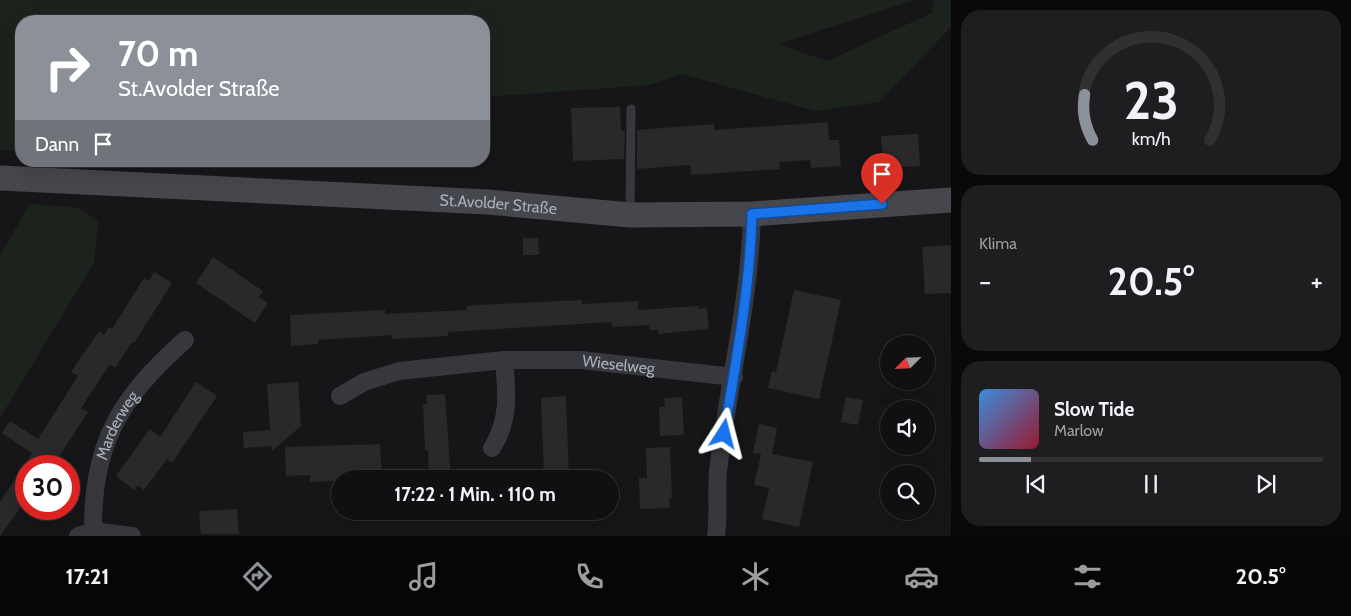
<!DOCTYPE html>
<html lang="de">
<head>
<meta charset="utf-8">
<style>
  body { margin:0; font-family:Cabin,sans-serif; background:#1e1e20; color:#f1f3f6; height:100vh; display:flex; flex-direction:column; font-size:19px; white-space:nowrap }
  * { box-sizing:border-box; margin:0 }
  p { font-size:16px; color:#9c9d9f }
  .icon { flex:none; width:28px; height:28px; fill:none; stroke:currentColor; stroke-width:2; stroke-linecap:round; stroke-linejoin:round }
  .map { position:relative; flex:1; overflow:hidden }
  .details { display:flex; flex-direction:column; gap:10px; padding:10px; background:#09090a; width:400px }
  .details>* { flex:none }
  .guide { position:absolute; left:15px; top:15px; width:475px; height:152px; border-radius:20px; box-shadow:0 5px 20px #0002,0 0 0 1px #303032; background:#8c9099; color:#fff; overflow:hidden }
  .needle { width:32px; rotate:246deg }
  .controls { position:absolute; left:880px; top:335px; display:grid; gap:10px }
  .controls a { display:grid; place-items:center; width:55px; height:55px; border-radius:50%; background:#101012; box-shadow:0 5px 20px #0002,0 0 0 1px #303032; font-size:25px }
  .speed { position:absolute; left:15px; top:455px; display:flex; gap:10px; font-size:25px; font-weight:700; text-align:center }
  .speed>* { display:grid; place-content:center; width:65px; height:65px; border-radius:50%; background:#101012; box-shadow:0 5px 20px #0002,0 0 0 1px #303032; line-height:1 }
  .speed .limit { border:8px solid #d22; background:#fff; color:#111 }
  .pin { position:absolute; display:grid; place-items:center; width:42px; height:42px; color:#fff; margin:-51px -21px; border-radius:50% 50% 50% 0; rotate:-45deg; box-shadow:0 0 5px #0007 }
  .pin .icon { rotate:45deg }
  .me { position:absolute; width:55px; margin:-28px; rotate:9deg; stroke-linejoin:round; filter:drop-shadow(0 0 4px #0008) }
  .turn { display:flex; align-items:center; gap:18px; height:105px; padding:0 20px; font-size:22px }
  .turn .icon { width:65px; height:65px; stroke-width:2.5 }
  .turn b { display:block; font-size:35px; line-height:42px }
  .then { display:flex; align-items:center; height:48px; padding:0 20px; background:#0003; gap:10px; font-size:19px }
  .big { font-size:38px; font-weight:800; line-height:1.1 }
  .details .widget { flex:1; display:flex; flex-direction:column; justify-content:center; gap:8px; min-width:0; padding:0 18px; border-radius:20px; background:#1e1e20 }
  .details .dial { align-items:center; gap:0 }
  .dial svg { height:130px; overflow:visible; fill:none; stroke:#303032; stroke-width:7; stroke-linecap:round; text-anchor:middle }
  .dial text { fill:#f1f3f6; stroke:none }
  .song { display:flex; align-items:center; gap:15px }
  .cover { width:60px; height:60px; border-radius:8px; background:linear-gradient(135deg,hsl(210 70% 55%),hsl(350 70% 35%)) }
  .played { height:5px; border-radius:2px; background:linear-gradient(90deg,#8c9099 15%,#303032 15%) }
  .keys { display:flex; justify-content:space-around; direction:ltr }
  .heat { display:flex; justify-content:space-between; align-items:center; font-size:28px; direction:ltr }
  .trip { position:absolute; left:331px; top:470px; width:288px; height:50px; border-radius:25px; background:#101012; box-shadow:0 5px 20px #0002,0 0 0 1px #303032; font-weight:800; line-height:50px; text-align:center }
  .tabs { display:flex; height:80px; justify-content:space-around; align-items:center; background:#060607; color:#9c9d9f }
  .tabs .icon { width:35px; height:35px }
  .tabs .current { color:#8c9099 }
  .tabs b { font-size:22px; color:#f1f3f6 }
  main { display:flex; flex:1; min-height:0 }
  .map>svg:first-child { display:block }
  .green { fill:#1c231d }
  .building { fill:#29292c }
  .lines { fill:none; stroke-linecap:round; stroke-linejoin:round }
  .service { stroke:#37383d; stroke-width:9 }
  .minor { stroke:#37383d; stroke-width:18 }
  .secondary { stroke:#45474d; stroke-width:25 }
  .route-casing { stroke:#114b97; stroke-width:12 }
  .route { stroke:#1a73e8; stroke-width:9 }
  .labels { text-anchor:middle; dominant-baseline:central; stroke-width:5; stroke-linejoin:round; paint-order:stroke }
  .street-label { font-size:16px; fill:#a8adb8; stroke:#111113 }
</style>
</head>
<body>
<main>
<div class="map">
<svg width="951" height="536" viewBox="0 0 951 536">
  <rect width="100%" height="100%" fill="#161618"/>
  <path class="green" d="M0 0H915L778 44 827 61 932 13 934 0H951V27L879 102 815 111 682 74 649 85 484 97V21H21V151L0 150Z
    M262 161H398L397 166Z
    M30 204 79 208 98 222 94 263 0 418V255Z"/>
  <path class="building" d="M620 107 621 131 625 130 624 159 573 161 571 108Z
    M828 122 829 140H839L841 166 811 168 810 160 779 162 780 169 691 175 690 165 637 169V130L714 124V130Z
    M918 134 920 166 883 168 881 136Z
    M523 238H538L539 255H523Z
    M951 245V293L925 294 922 247Z
    M213 257 263 291 259 297 268 303 255 323 196 283Z
    M154 272 172 283 134 343 132 342 115 368 110 364 81 408 88 412 53 466H26V511L21 507 0 536V502L32 453 2 433 10 421 38 439 78 376 71 372 99 331 104 335 109 327 112 329 144 278 149 281Z
    M794 290 841 300 819 399 768 388 772 371 776 372Z
    M582 300V304L638 301V310L698 306V309L707 308 709 329 658 334V330H650L649 325 612 327V322L448 332V336L392 339V335L318 340V344L291 346 290 315 385 310V314L467 310V306L477 305Z
    M196 382 217 396 172 463 167 459 144 490 138 485 134 490 116 476 150 429 160 437Z
    M298 382 301 426 272 451V446L244 448 243 432 270 430 267 384Z
    M445 394 451 479H429L428 450H425L423 404H427L426 395Z
    M566 396 569 479H544L541 398Z
    M682 397 684 435 660 436 659 407H665L664 398Z
    M846 397 863 400 858 425 841 422Z
    M759 424 777 428 772 454 813 462 799 527 762 519 769 488 754 485 761 454 753 453Z
    M380 444 382 478 340 479 339 481 310 482V475L286 476 285 447Z
    M670 447 672 498H669L670 508 640 509 639 478H647L646 448Z
    M237 509 239 534H201L199 511Z"/>
  <g class="lines">
    <path class="service" d="M630 215 631 109"/>
    <g class="minor">
      <path id="s1" d="M340 396 364 382 399 371 504 360H581L734 377"/>
      <path d="M492 448C510 420 507 392 504 360"/>
      <path id="s2" d="M93 531C92 442 121 397 185 340"/>
      <path d="M78 536 93 531 132 536"/>
      <path d="M716 536C719 514 716 493 718 471 728 385 750 301 752 214"/>
    </g>
    <path class="secondary" id="s3" d="M0 178 488 202 630 215 752 214 951 200"/>
  </g>
  <g class="lines">
    <g class="route-casing">
      <path id="route" d="M724 434C736 361 750 288 752 214L882 204"/>
    </g>
    <use href="#route" class="route"/>
  </g>
  <g class="labels">
    <g class="street-label">
      <text stroke="none"><textPath href="#s3" startOffset="499">St.Avolder Straße</textPath></text>
      <text stroke="none"><textPath href="#s1" startOffset="285">Wieselweg</textPath></text>
      <text stroke="none"><textPath href="#s2" startOffset="110">Marderweg</textPath></text>
    </g>
  </g>
</svg>
<div class="controls">
<a><svg class="needle" viewBox="-14 -14 28 28"><path d="M0-13l5 13h-10z" fill="#e53935"/><path d="M0 13l5-13h-10z" fill="#9c9d9f"/></svg></a>
<a><svg class="icon" aria-label="sound" viewBox="0 0 24 24"><path d="M4 9h4l5-4v14l-5-4H4zM17 9q2 3 0 6"/></svg></a>
<a><svg class="icon" aria-label="search" viewBox="0 0 24 24"><circle cx="10" cy="10" r="6"/><path d="M15 15l6 6"/></svg></a>
</div>
<div class="speed"><div class="limit">30</div></div>
<div class="pin" style="left:882px;top:204px;background:#d93025"><svg class="icon" aria-label="arrive" viewBox="0 0 24 24"><path d="M6 21V4h12l-3 4 3 4H6"/></svg></div>
<svg class="me" style="left:724px;top:434px" viewBox="-20 -20 40 40"><path d="M0-17L14 15 0 8-14 15z" fill="#1a73e8" stroke="#fff" stroke-width="4"/></svg>
<div class="trip">17:22 · 1 Min. · 110 m</div>
<div class="guide">
<div class="turn"><svg class="icon" aria-label="right" viewBox="0 0 24 24"><path d="M7 20v-9h11M14 6l5 5-5 5"/></svg><div><b>70 m</b>St.Avolder Straße</div></div>
<div class="then">Dann<svg class="icon" aria-label="arrive" viewBox="0 0 24 24"><path d="M6 21V4h12l-3 4 3 4H6"/></svg></div>
</div>
</div>
<section class="details">
<div class="widget dial"><svg viewBox="0 0 100 80">
<path d="M14 69A42 42 0 1 1 86 69"/>
<path d="M14 69A42 42 0 0 1 9 41" stroke="#8c9099"/>
<text x="50" y="56" font-size="32" font-weight="700">23</text>
<text x="50" y="72" font-size="11">km/h</text>
</svg></div>
<div class="widget"><p>Klima</p>
<div class="heat"><a>−</a><b class="big">20.5°</b><a>+</a></div>
</div>
<div class="widget">
<div class="song"><i class="cover"></i><div><b>Slow Tide</b><p>Marlow</p></div></div>
<div class="played"></div>
<div class="keys"><svg class="icon" aria-label="previous" viewBox="0 0 24 24"><path d="M18 5L8 12l10 7zM5 5v14"/></svg><svg class="icon" aria-label="pause" viewBox="0 0 24 24"><path d="M8 5v14M16 5v14"/></svg><svg class="icon" aria-label="next" viewBox="0 0 24 24"><path d="M6 5l10 7-10 7zM19 5v14"/></svg></div>
</div>
</section>
</main>
<nav class="tabs">
<b>17:21</b>
<svg class="icon current" aria-label="directions" viewBox="0 0 24 24"><path d="M12 3l9 9-9 9-9-9zM9 14v-3h6M13 9l2 2-2 2"/></svg>
<svg class="icon" aria-label="music" viewBox="0 0 24 24"><path d="M9 18V5l10-2v13"/><circle cx="6" cy="18" r="3"/><circle cx="16" cy="16" r="3"/></svg>
<svg class="icon" aria-label="phone" viewBox="0 0 24 24"><path d="M5 4h4l2 5-3 2q2 4 5 5l2-3 5 2v4C11 20 4 13 5 4z"/></svg>
<svg class="icon" aria-label="climate" viewBox="0 0 24 24"><path d="M12 3v18M4 7l16 10M4 17L20 7"/></svg>
<svg class="icon" aria-label="car" viewBox="0 0 24 24"><path d="M5 17H2v-5l4-1 3-4h7l3 4 3 1v5h-3M9 17h6M6 11h13"/><circle cx="7" cy="17" r="2"/><circle cx="17" cy="17" r="2"/></svg>
<svg class="icon" aria-label="filters" viewBox="0 0 24 24"><path d="M4 7h16M4 17h16"/><circle cx="9" cy="7" r="2"/><circle cx="15" cy="17" r="2"/></svg>
<b>20.5°</b>
</nav>
</body>
</html>
